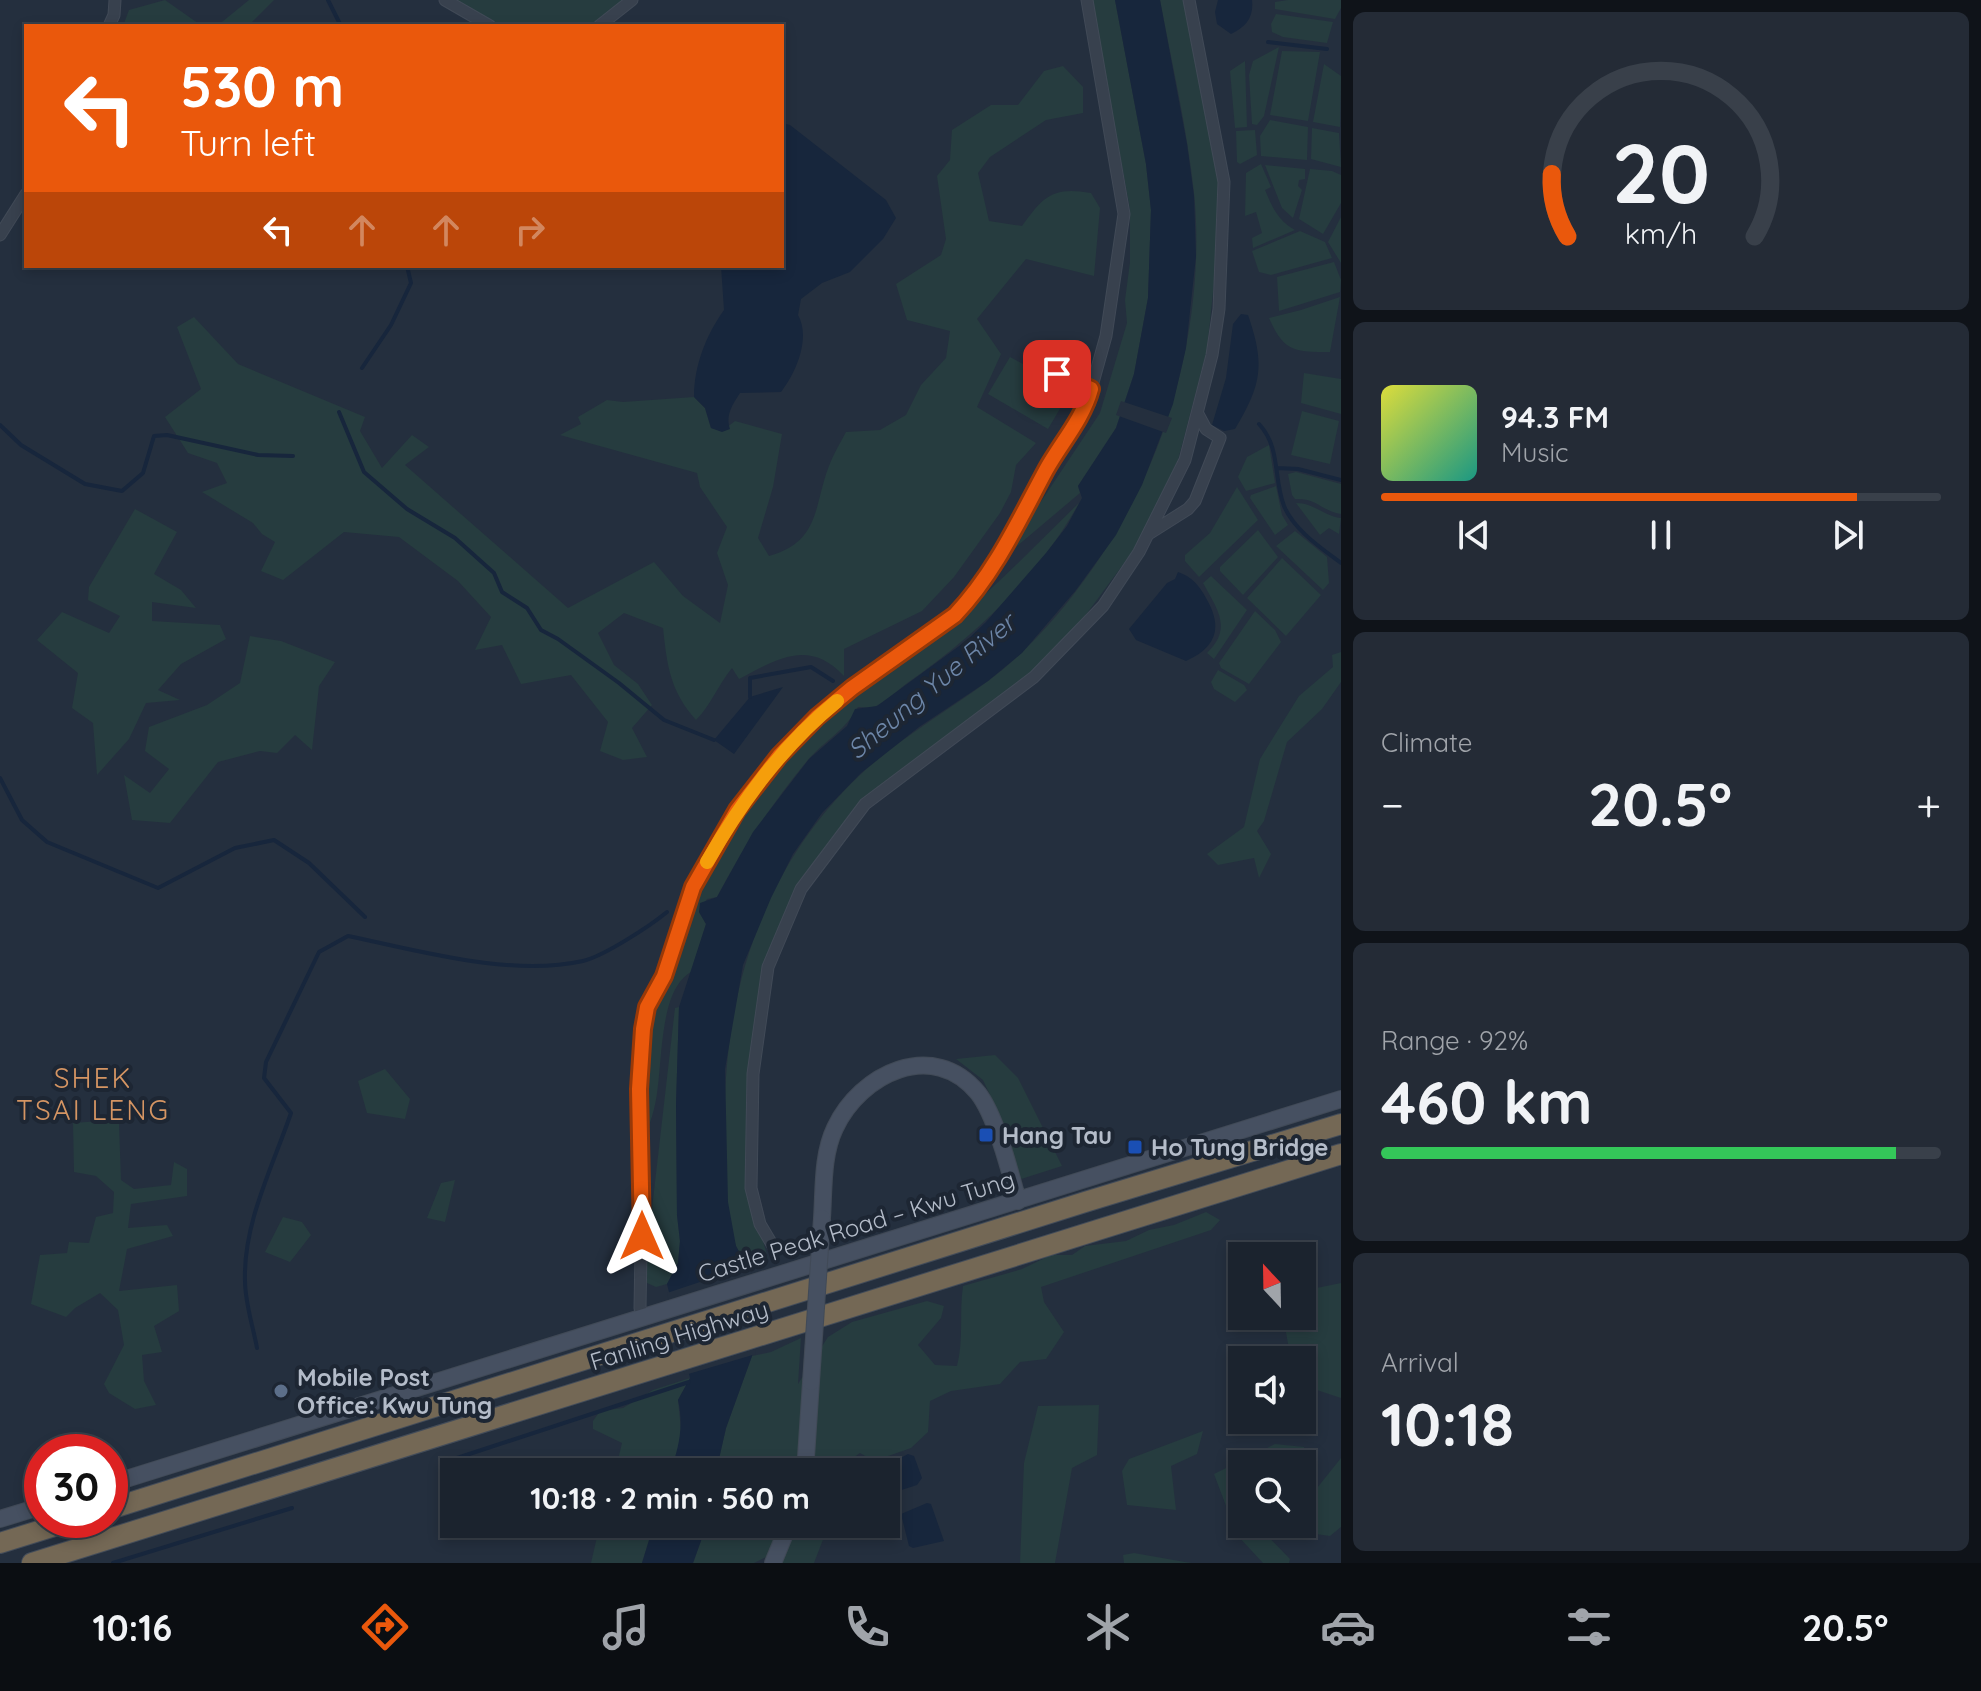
<!DOCTYPE html>
<html lang="en">
<head>
<meta charset="utf-8">
<style>
  body { margin:0; font-family:Quicksand,sans-serif; background:#242b36; color:#f1f3f6; height:100vh; display:flex; flex-direction:column; font-size:30px; white-space:nowrap }
  * { box-sizing:border-box; margin:0 }
  p { font-size:26px; color:#a0a4aa }
  .icon { flex:none; width:44px; height:44px; fill:none; stroke:currentColor; stroke-width:2; stroke-linecap:round; stroke-linejoin:round }
  .map { position:relative; flex:1; overflow:hidden }
  .side { display:flex; flex-direction:column; gap:12px; padding:12px; background:#0f1319; width:640px }
  .side>* { flex:none }
  .guide { position:absolute; left:24px; top:24px; width:760px; height:244px; border-radius:0px; box-shadow:0 4px 12px #0003,0 0 0 2px #39404a; background:#ea580c; color:#fff; overflow:hidden }
  .needle { width:52px; rotate:338deg }
  .tools { position:absolute; left:1228px; top:1242px; display:grid; gap:16px }
  .tools a { display:grid; place-items:center; width:88px; height:88px; border-radius:0px; background:#1b232e; box-shadow:0 4px 12px #0003,0 0 0 2px #39404a; font-size:40px }
  .speed { position:absolute; left:24px; top:1434px; display:flex; gap:16px; font-size:40px; font-weight:700; text-align:center }
  .speed>* { display:grid; place-content:center; width:104px; height:104px; border-radius:50%; background:#1b232e; box-shadow:0 4px 12px #0003,0 0 0 2px #39404a; line-height:1 }
  .speed .limit { border:12px solid #d22; background:#fff; color:#111 }
  .pin { position:absolute; display:grid; place-items:center; width:68px; height:68px; color:#fff; margin:-34px; border-radius:16px; box-shadow:0 4px 12px #0006 }
  .me { position:absolute; width:88px; margin:-44px; rotate:0deg; stroke-linejoin:round; filter:drop-shadow(0 0 6px #0008) }
  .turn { display:flex; align-items:center; gap:28px; height:168px; padding:0 24px; font-size:36px }
  .turn .icon { width:104px; height:104px; stroke-width:2.5 }
  .turn b { display:block; font-size:56px; line-height:68px }
  .lanes { display:flex; align-items:center; height:76px; padding:0 24px; background:#0003; justify-content:center; gap:40px; direction:ltr }
  .lanes .off { opacity:.35 }
  .big { font-size:60px; font-weight:700; line-height:1.1 }
  .side .widget { flex:1; display:flex; flex-direction:column; justify-content:center; gap:12px; min-width:0; padding:0 28px; border-radius:12px; background:#242b36 }
  .side .dial { align-items:center; gap:0 }
  .dial svg { height:208px; overflow:visible; fill:none; stroke:#39404a; stroke-width:7; stroke-linecap:round; text-anchor:middle }
  .dial text { fill:#f1f3f6; stroke:none }
  .song { display:flex; align-items:center; gap:24px }
  .cover { width:96px; height:96px; border-radius:12px; background:linear-gradient(135deg,hsl(60 70% 55%),hsl(170 70% 35%)) }
  .played { height:8px; border-radius:4px; background:linear-gradient(90deg,#ea580c 85%,#39404a 85%) }
  .keys { display:flex; justify-content:space-around; direction:ltr }
  .heat { display:flex; justify-content:space-between; align-items:center; font-size:44px; direction:ltr }
  .charge { height:12px; border-radius:6px; background:linear-gradient(90deg,#34c759 92%,#39404a 0) }
  .trip { position:absolute; left:440px; top:1458px; width:460px; height:80px; border-radius:0px; background:#1b232e; box-shadow:0 4px 12px #0003,0 0 0 2px #39404a; font-weight:700; line-height:80px; text-align:center }
  .dock { display:flex; height:128px; justify-content:space-around; align-items:center; background:#0b0e12; color:#a0a4aa }
  .dock .icon { width:56px; height:56px }
  .dock .on { color:#ea580c }
  .dock b { font-size:36px; color:#f1f3f6 }
  main { display:flex; flex:1; min-height:0 }
  .map>svg:first-child { display:block }
  .green { fill:#263c3f }
  .water { fill:#17263c }
  .pier { fill:#242f3e }
  .lines { fill:none; stroke-linecap:round; stroke-linejoin:round }
  .stream { stroke:#17263c; stroke-width:4 }
  .street-casing { stroke:#414a57; stroke-width:13 }
  .secondary-casing { stroke:#414a57; stroke-width:18 }
  .highway-casing { stroke:#434c59; stroke-width:22 }
  .street { stroke:#38414e; stroke-width:11 }
  .secondary { stroke:#465061; stroke-width:16 }
  .highway { stroke:#746855; stroke-width:20 }
  .secondary-bridge-casing { stroke:#414a57; stroke-width:18; stroke-linecap:butt }
  .secondary-bridge { stroke:#465061; stroke-width:16 }
  .route-casing { stroke:#983908; stroke-width:20 }
  .route { stroke:#ea580c; stroke-width:14 }
  .slow { stroke:#f59e0b; stroke-width:14 }
  .transit-dot { fill:#1a4fb4; stroke:#1d2633; stroke-width:3 }
  .service-dot { fill:#5c6f8a; stroke:#1d2633; stroke-width:3 }
  .labels { text-anchor:middle; dominant-baseline:central; stroke-width:8; stroke-linejoin:round; paint-order:stroke }
  .poi-label { font-size:24px; font-weight:bold; fill:#b4bcc9; stroke:#1d2633; text-anchor:start }
  .street-label { font-size:24px; fill:#b4bcc9; stroke:#1d2633 }
  .water-label { font-size:26px; font-style:italic; fill:#6d86a8; stroke:#1d2633 }
  .quarter-label { font-size:28px; letter-spacing:2px; fill:#d59563; stroke:#1d2633 }
</style>
</head>
<body>
<main>
<div class="map">
<svg width="1341" height="1563" viewBox="0 0 1341 1563">
  <rect width="100%" height="100%" fill="#242f3e"/>
  <path class="green" d="M165 0 202 26H123L129 10Z
    M249 0H274L248 26H217Z
    M457 0H625L609 15 588 26H497Z
    M1091 0H1115L1146 164 1151 210 1148 298 1134 374 1116 428 1078 486 1080 493 1004 557 1100 413 1127 323 1125 300 1130 262V209Z
    M1160 0H1185L1221 183 1218 244 1207 350 1178 460 1136 547 1082 620 1035 672 859 803 797 885 761 974 746 1100 747 1187 768 1258 756 1267C748 1261 740 1255 736 1246 724 1217 725 1169 725 1138 721 1002 758 872 859 776 898 739 945 713 988 681 1048 637 1107 557 1139 489 1182 402 1204 290 1194 193 1187 128 1172 64 1160 0Z
    M1288 0H1341V8L1335 19 1275 9V2Z
    M1276 14 1333 22 1327 43 1283 37 1272 32 1271 24Z
    M1279 47 1264 116 1257 125 1252 124 1249 75 1253 61Z
    M1282 51 1320 52 1308 121 1270 115Z
    M1245 61 1247 127 1235 128 1230 71Z
    M1324 64 1341 76 1340 127 1313 122Z
    M1063 66 1083 87V113L1046 120 990 157 978 173 989 221 1022 226C1043 197 1052 186 1091 193L1100 208 1094 276 1026 259 977 319 1001 354 977 407 1036 443 1016 465 1011 492 1000 513 954 577 922 611 844 649V676C809 638 777 659 739 679L732 668C718 685 711 705 696 720 670 691 667 665 663 628L624 613 598 633 614 665 638 684 652 705 632 728 647 757 623 760 600 751 608 722 571 675 521 684 502 645 475 650 491 617 458 581 399 537 344 532 283 580 261 571 275 542 262 534 253 523 202 492 227 483 217 463 188 453 165 417 201 389 177 327 194 317 238 364 365 417 360 431 382 468 412 435 429 447 405 465 568 608 654 562 683 596 720 623 728 585 717 553 727 527 700 487 697 473 560 435 581 424 578 417 607 400 623 402 694 397 705 408 711 428 722 431 735 421 782 434 773 487 758 538 769 556C823 541 813 502 831 461 835 451 841 442 846 432L880 430 906 415 921 385 946 358 950 331 907 320 896 284 941 255 946 239 937 176 950 160 952 130 991 105H1018L1044 71Z
    M1270 120 1308 127 1307 160 1261 156 1260 136Z
    M1312 128 1339 133 1341 167 1311 159Z
    M1255 130 1257 155 1240 164 1237 162 1236 131Z
    M1261 164 1271 187 1265 190C1272 207 1278 221 1295 230L1253 248 1252 238 1262 233 1256 212 1245 216 1246 173Z
    M1265 165 1305 169V179L1299 180 1298 186 1302 190 1293 218 1282 208Z
    M1310 169 1332 171 1341 175V203L1323 234 1299 219Z
    M1341 217V263L1328 242Z
    M1300 231 1325 242 1332 258 1271 275 1259 272 1252 251Z
    M1334 262 1341 280 1340 292 1279 311 1277 277Z
    M1340 297 1330 352C1294 352 1284 352 1269 318L1301 310Z
    M1010 357 1071 390 1048 429 988 394Z
    M1304 373 1341 379V414L1301 403Z
    M1302 411 1339 421 1330 464 1291 455Z
    M1269 445 1275 483 1246 491 1238 477 1247 457Z
    M1296 472 1341 484V514C1321 511 1318 498 1295 499L1292 495 1288 474Z
    M1276 486 1282 515 1288 525 1275 535 1250 498 1251 495Z
    M1237 487 1258 520 1199 577 1185 561V555L1210 533Z
    M1079 503C1039 576 973 638 906 684 897 691 886 701 876 706 871 709 864 707 858 707 846 730 824 741 807 761 770 806 744 846 717 897L707 899 699 912 706 924 691 972C656 992 664 1073 654 1109 652 1119 647 1129 644 1139 645 1103 641 1045 652 1012 655 1001 665 991 669 980 676 961 680 941 687 922 712 848 758 778 814 725 857 684 910 657 955 620 999 585 1038 542 1079 503Z
    M1296 503C1315 503 1323 516 1341 518L1339 534 1329 528 1320 535Z
    M135 509 177 532 154 574 181 590 196 608 152 602V621L220 625 226 639 181 664 158 690 180 700 146 703 129 739 97 775 93 723 72 708 78 673 37 640 62 612 109 633 120 616 88 600 89 587Z
    M1258 530 1278 557 1243 595 1220 571V567Z
    M1295 531 1327 557 1329 583 1323 590 1276 546Z
    M1282 558 1321 595 1286 636 1247 598Z
    M1211 576 1247 610 1214 659 1207 653C1233 628 1217 609 1203 583Z
    M1255 611 1275 630 1281 642 1249 684 1221 668 1219 663Z
    M250 636 281 641 335 662 319 686 312 750 295 735 277 753 260 751 218 762 170 823 132 820 124 775 150 793 169 769 145 751 149 727 207 705 240 683Z
    M1341 652V682L1322 709 1287 742 1264 821 1257 831 1271 854 1259 878 1254 858 1218 865 1207 854 1244 827 1260 759 1299 696 1333 667 1332 655Z
    M1218 670 1244 685 1247 690 1235 702 1214 689 1211 682Z
    M679 1007 676 1105 677 1215 680 1241 678 1263 667 1284 656 1287 647 1283V1252L675 1008Z
    M995 1055 1018 1078 1062 1166 1018 1180 998 1112 983 1080 956 1059Z
    M385 1069 410 1099 405 1119 367 1113 358 1081Z
    M114 1120 119 1124 121 1180 134 1189 171 1185 174 1162 187 1169V1196L131 1204 128 1228 167 1225 173 1236 127 1249 119 1291 177 1285 179 1311 154 1326 162 1352 142 1355 144 1381 156 1405 135 1409 109 1393 104 1384 124 1345 118 1310 100 1293 75 1308 66 1317 31 1304 40 1255 67 1253 69 1242 89 1243 96 1217 113 1213 114 1192 96 1176 74 1172 73 1123Z
    M455 1180 445 1222 427 1218 441 1183Z
    M1206 1212 1220 1220 1211 1230 1041 1287 1044 1302 1064 1332 1046 1359 1020 1362 1000 1384 951 1391 930 1401 928 1432 911 1448 874 1461 860 1453 843 1465 842 1472H716L726 1428 752 1356 771 1352 801 1338 798 1384 828 1337 852 1322 927 1301 944 1306 941 1318 918 1345 935 1365 957 1366C964 1339 959 1313 963 1286L1022 1269 1051 1255H1072L1085 1246 1126 1241 1149 1230 1174 1225Z
    M283 1217 302 1222 311 1235 290 1262 265 1252Z
    M1341 1283V1398L1302 1385V1360H1291L1283 1316H1302V1291Z
    M690 1378 678 1400 681 1430 678 1452 670 1472H615L622 1443 593 1429V1421L600 1411 623 1408 653 1390Z
    M1099 1405 1097 1455 1072 1468 1055 1563H1020L1024 1463 1038 1406Z
    M1203 1431 1197 1454 1171 1466 1176 1510 1127 1505 1122 1471 1129 1459Z
    M1275 1444 1304 1447 1306 1459 1302 1467V1464H1242V1524H1256L1290 1559 1289 1563H1263L1237 1535 1214 1474Z
    M1341 1458V1527L1330 1536 1295 1531 1274 1524H1302V1500L1317 1488Z
    M600 1524H654L642 1563H591Z
    M707 1524H829L814 1563H782L778 1551 754 1563H693Z
    M1134 1553 1185 1562 1192 1563H1124L1123 1555Z"/>
  <path class="water" d="M1115 0H1160L1187 144 1194 196 1196 256 1186 348 1173 404 1142 485 1116 535 1076 590 1022 653 988 681 919 727 861 773 822 813 793 854 771 898 743 965 725 1069 728 1202 736 1246 747 1266 752 1356 726 1428 716 1472H670C679 1448 684 1426 678 1400L690 1378 667 1284 678 1263 680 1241 677 1215 676 1105 679 1007 706 924 699 912 700 903 717 897 753 832 809 759 847 726 855 709 877 706 966 641 986 622 1046 553 1067 526 1082 498 1078 486 1116 428 1134 374 1148 298 1151 210 1146 164Z
    M1218 0H1252C1254 17 1246 27 1231 34L1217 24 1215 12Z
    M782 123 790 125 886 200 896 218 883 239 850 272 822 283 801 299 798 315C811 338 796 373 781 392L740 393C733 404 725 415 730 429L722 432 711 428 705 408 694 397C694 366 706 335 724 310L721 266H782Z
    M1241 314 1248 315C1265 364 1262 384 1235 429L1224 431 1212 425 1226 378 1233 324Z
    M1178 572C1192 577 1199 585 1206 598 1223 627 1217 647 1186 661L1136 640 1129 629 1167 583 1175 579Z
    M783 687 734 754 714 740 750 697Z
    M908 1454 914 1456 922 1478 917 1485 886 1495V1472H875Z
    M927 1503 931 1504 944 1541 913 1548 909 1546 901 1514Z
    M654 1524H707L693 1563H642Z"/>
  <path class="pier" d="M1121 401 1172 418 1166 433 1116 415Z
    M751 1265 756 1354 685 1375 667 1293Z"/>
  <g class="lines">
    <path class="stream" d="M328 0 341 26
      M1268 42 1327 49
      M362 368 391 325 411 283 407 266
      M339 412 364 472 407 509 455 538 494 573 502 592 527 608 541 630 558 639 619 683 664 720 714 740
      M1259 424C1281 448 1273 477 1284 506 1294 530 1321 548 1341 563
      M0 425 21 445 85 484 122 491 143 473 154 436 167 435 258 455 293 456
      M1277 468 1298 469 1341 480
      M750 697V678L811 667 833 681
      M0 778 22 820 47 842 158 888 235 848 274 840 309 863 365 917
      M257 1348C253 1326 245 1303 245 1281 243 1223 273 1166 291 1113L264 1078 266 1062 319 952 348 936C420 951 510 977 583 961 604 956 650 926 667 912
      M451 1460 689 1382
      M113 1563 292 1508"/>
    <g class="street-casing">
      <path id="street" d="M445 0 490 26
        M109 26 114 15 115 0
        M599 26 632 0
        M0 235 26 194
        M1039 364 1091 389
        M1150 533 1188 509 1195 501 1220 438 1206 429 1198 414
        M773 1246 760 1224 751 1188 753 1074 768 967 801 889 865 804 1034 677 1103 606 1139 552 1185 460 1212 355 1219 309 1224 182 1189 0
        M644 1317 640 1308 642 1193 639 1089 643 1029 647 1007 664 976 693 887 737 810 779 756 817 717 852 688 955 615 972 598 1010 541 1047 468 1087 404 1106 336 1124 214 1087 0"/>
    </g>
    <g class="secondary-casing">
      <path id="secondary" d="M822 1218C824 1189 822 1155 835 1128 860 1074 933 1038 978 1093 996 1116 1010 1172 1018 1201
        M805 1472 811 1382
        M110 1484 1341 1099
        M0 1519 42 1506
        M773 1563 789 1524"/>
    </g>
    <g class="highway-casing">
      <path id="highway" d="M110 1509 1085 1202 1341 1124
        M0 1543 74 1520
        M32 1563 1341 1154"/>
    </g>
    <use href="#street" class="street"/>
    <use href="#secondary" class="secondary"/>
    <use href="#highway" class="highway"/>
    <g class="secondary-bridge-casing">
      <path id="secondary-bridge" d="M811 1382 822 1218"/>
    </g>
    <use href="#secondary-bridge" class="secondary-bridge"/>
  </g>
  <g class="lines">
    <g class="route-casing">
      <path id="route" d="M642 1236 639 1089 643 1029 647 1007 664 976 693 887 737 810 779 756 817 717 852 688 955 615C995 573 1019 520 1046 470 1061 443 1083 419 1091 389L1057 374"/>
    </g>
    <use href="#route" class="route"/>
    <path class="slow" d="M707 862C742 801 782 746 837 701"/>
  </g>
  <g class="transit-dot">
    <rect x="978" y="1127" width="16" height="16" rx="4"/>
    <rect x="1127" y="1139" width="16" height="16" rx="4"/>
  </g>
  <circle class="service-dot" cx="281" cy="1391" r="8"/>
  <g class="labels">
    <g class="poi-label">
      <text x="1002" y="1135">Hang Tau</text>
      <text x="1151" y="1147">Ho Tung Bridge</text>
      <text x="297" y="1377">Mobile Post<tspan x="297" dy="28">Office: Kwu Tung</tspan></text>
    </g>
    <g class="street-label">
      <text transform="translate(856 1226) rotate(-17)">Castle Peak Road – Kwu Tung</text>
      <text transform="translate(679 1335) rotate(-17)">Fanling Highway</text>
    </g>
    <g class="water-label">
      <text transform="translate(931 686) rotate(-40)">Sheung Yue River</text>
    </g>
    <g class="quarter-label">
      <text x="93" y="1077">SHEK<tspan x="93" dy="32">TSAI LENG</tspan></text>
    </g>
  </g>
</svg>
<div class="tools">
<a><svg class="needle" viewBox="-14 -14 28 28"><path d="M0-13l5 13h-10z" fill="#e53935"/><path d="M0 13l5-13h-10z" fill="#a0a4aa"/></svg></a>
<a><svg class="icon" aria-label="sound" viewBox="0 0 24 24"><path d="M4 9h4l5-4v14l-5-4H4zM17 9q2 3 0 6"/></svg></a>
<a><svg class="icon" aria-label="search" viewBox="0 0 24 24"><circle cx="10" cy="10" r="6"/><path d="M15 15l6 6"/></svg></a>
</div>
<div class="speed"><div class="limit">30</div></div>
<div class="pin" style="left:1057px;top:374px;background:#d93025"><svg class="icon" aria-label="arrive" viewBox="0 0 24 24"><path d="M6 21V4h12l-3 4 3 4H6"/></svg></div>
<svg class="me" style="left:642px;top:1236px" viewBox="-20 -20 40 40"><path d="M0-17L14 15 0 8-14 15z" fill="#ea580c" stroke="#fff" stroke-width="4"/></svg>
<div class="trip">10:18 · 2 min · 560 m</div>
<div class="guide">
<div class="turn"><svg class="icon" aria-label="left" viewBox="0 0 24 24"><path d="M17 20v-9H6M10 6l-5 5 5 5"/></svg><div><b>530 m</b>Turn left</div></div>
<div class="lanes"><svg class="icon" aria-label="left" viewBox="0 0 24 24"><path d="M17 20v-9H6M10 6l-5 5 5 5"/></svg><svg class="icon off" aria-label="ahead" viewBox="0 0 24 24"><path d="M12 20V5M6 11l6-6 6 6"/></svg><svg class="icon off" aria-label="ahead" viewBox="0 0 24 24"><path d="M12 20V5M6 11l6-6 6 6"/></svg><svg class="icon off" aria-label="right" viewBox="0 0 24 24"><path d="M7 20v-9h11M14 6l5 5-5 5"/></svg></div>
</div>
</div>
<section class="side">
<div class="widget dial"><svg viewBox="0 0 100 80">
<path d="M14 69A42 42 0 1 1 86 69"/>
<path d="M14 69A42 42 0 0 1 8 45" stroke="#ea580c"/>
<text x="50" y="56" font-size="32" font-weight="700">20</text>
<text x="50" y="72" font-size="11">km/h</text>
</svg></div>
<div class="widget">
<div class="song"><i class="cover"></i><div><b>94.3 FM</b><p>Music</p></div></div>
<div class="played"></div>
<div class="keys"><svg class="icon" aria-label="previous" viewBox="0 0 24 24"><path d="M18 5L8 12l10 7zM5 5v14"/></svg><svg class="icon" aria-label="pause" viewBox="0 0 24 24"><path d="M8 5v14M16 5v14"/></svg><svg class="icon" aria-label="next" viewBox="0 0 24 24"><path d="M6 5l10 7-10 7zM19 5v14"/></svg></div>
</div>
<div class="widget"><p>Climate</p>
<div class="heat"><a>−</a><b class="big">20.5°</b><a>+</a></div>
</div>
<div class="widget"><p>Range · 92%</p><b class="big">460 km</b><div class="charge"></div></div>
<div class="widget"><p>Arrival</p><b class="big">10:18</b></div>
</section>
</main>
<nav class="dock">
<b>10:16</b>
<svg class="icon on" aria-label="directions" viewBox="0 0 24 24"><path d="M12 3l9 9-9 9-9-9zM9 14v-3h6M13 9l2 2-2 2"/></svg>
<svg class="icon" aria-label="music" viewBox="0 0 24 24"><path d="M9 18V5l10-2v13"/><circle cx="6" cy="18" r="3"/><circle cx="16" cy="16" r="3"/></svg>
<svg class="icon" aria-label="phone" viewBox="0 0 24 24"><path d="M5 4h4l2 5-3 2q2 4 5 5l2-3 5 2v4C11 20 4 13 5 4z"/></svg>
<svg class="icon" aria-label="climate" viewBox="0 0 24 24"><path d="M12 3v18M4 7l16 10M4 17L20 7"/></svg>
<svg class="icon" aria-label="car" viewBox="0 0 24 24"><path d="M5 17H2v-5l4-1 3-4h7l3 4 3 1v5h-3M9 17h6M6 11h13"/><circle cx="7" cy="17" r="2"/><circle cx="17" cy="17" r="2"/></svg>
<svg class="icon" aria-label="filters" viewBox="0 0 24 24"><path d="M4 7h16M4 17h16"/><circle cx="9" cy="7" r="2"/><circle cx="15" cy="17" r="2"/></svg>
<b>20.5°</b>
</nav>
</body>
</html>
